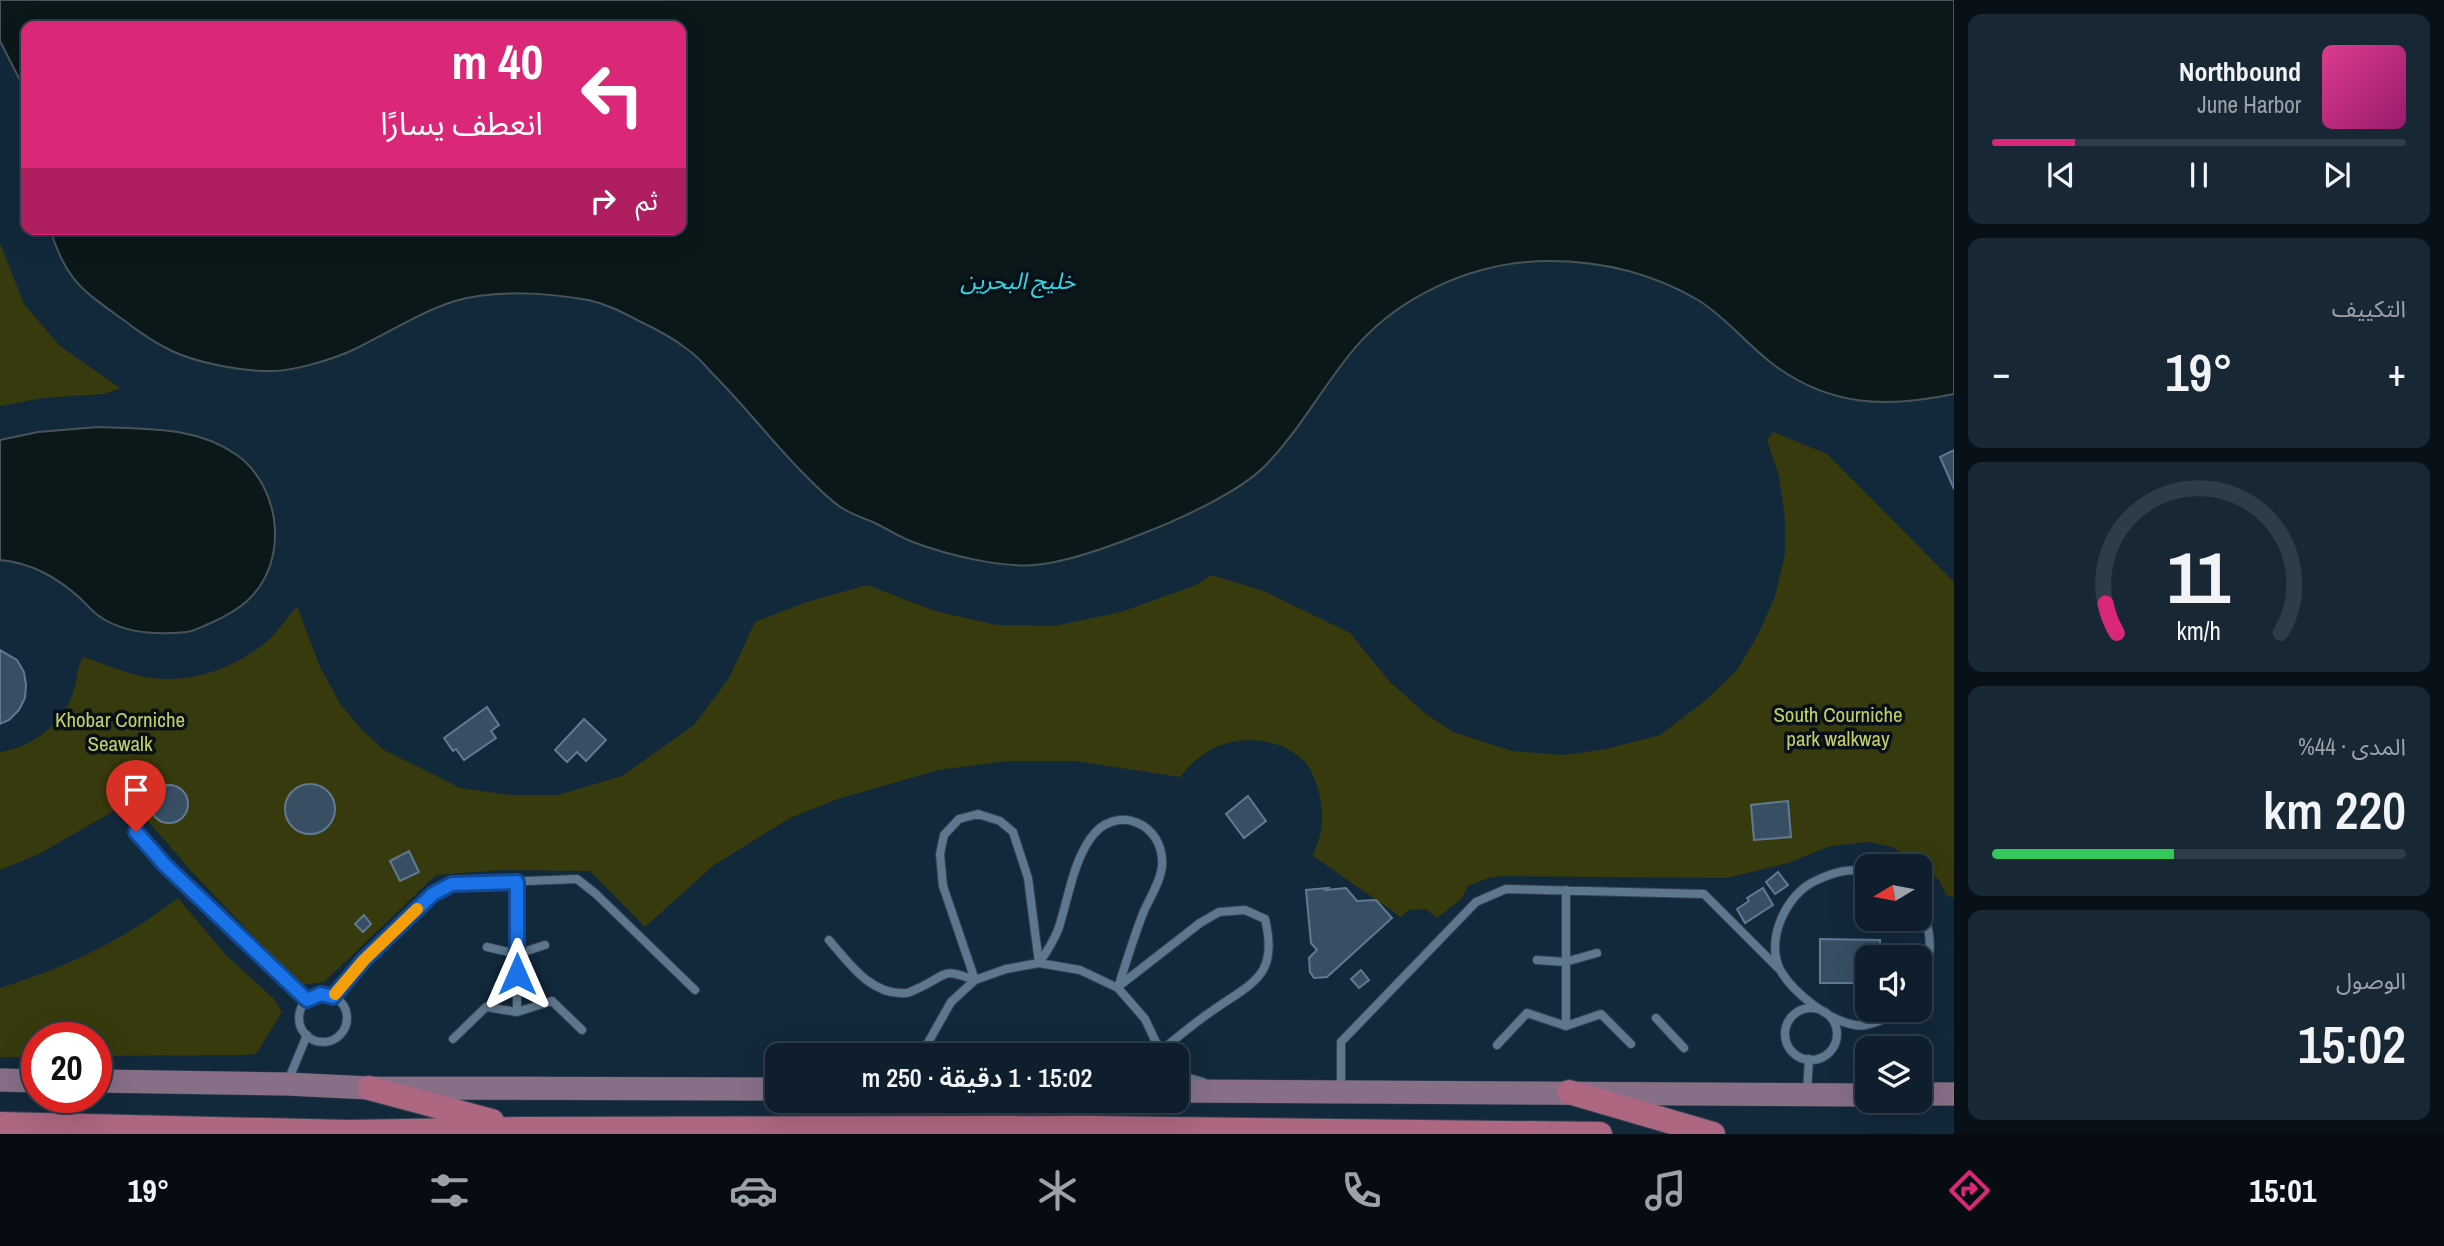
<!DOCTYPE html>
<html lang="ar">
<head>
<meta charset="utf-8">
<style>
  body { margin:0; font-family:"Archivo Narrow","Noto Sans Arabic",sans-serif; background:#172734; color:#f1f3f6; direction:rtl; height:100vh; display:flex; flex-direction:column; font-size:26px; white-space:nowrap }
  * { box-sizing:border-box; margin:0 }
  p { font-size:23px; color:#9ba2a9 }
  .icon { flex:none; width:38px; height:38px; fill:none; stroke:currentColor; stroke-width:2; stroke-linecap:round; stroke-linejoin:round }
  .map { position:relative; flex:1; overflow:hidden; direction:ltr }
  .sheet { display:flex; flex-direction:column; gap:14px; padding:14px; background:#081018; width:490px }
  .sheet>* { flex:none }
  .banner { position:absolute; left:21px; top:21px; width:665px; height:214px; border-radius:14px; box-shadow:0 7px 28px #0002,0 0 0 2px #2e3c48; direction:rtl; background:#db2777; color:#fff; overflow:hidden }
  .needle { width:46px; rotate:260deg }
  .controls { position:absolute; left:1855px; top:854px; display:grid; gap:14px }
  .controls a { display:grid; place-items:center; width:77px; height:77px; border-radius:14px; background:#0e1e2c; box-shadow:0 7px 28px #0002,0 0 0 2px #2e3c48; font-size:35px }
  .speed { position:absolute; left:21px; top:1022px; display:flex; gap:14px; font-size:35px; font-weight:700; text-align:center }
  .speed>* { display:grid; place-content:center; width:91px; height:91px; border-radius:50%; background:#0e1e2c; box-shadow:0 7px 28px #0002,0 0 0 2px #2e3c48; line-height:1 }
  .speed .limit { border:10px solid #d22; background:#fff; color:#111 }
  .pin { position:absolute; display:grid; place-items:center; width:60px; height:60px; color:#fff; margin:-72px -30px; border-radius:50% 50% 50% 0; rotate:-45deg; box-shadow:0 0 7px #0007 }
  .pin .icon { rotate:45deg }
  .me { position:absolute; width:77px; margin:-38px; rotate:0deg; stroke-linejoin:round; filter:drop-shadow(0 0 5px #0008) }
  .turn { display:flex; align-items:center; gap:24px; height:147px; padding:0 28px; font-size:32px }
  .turn .icon { width:91px; height:91px; stroke-width:2.5 }
  .turn b { display:block; font-size:49px; line-height:60px }
  .then { display:flex; align-items:center; height:66px; padding:0 28px; background:#0003; gap:14px; font-size:26px }
  .big { font-size:52px; font-weight:600; line-height:1.1 }
  .sheet .card { flex:1; display:flex; flex-direction:column; justify-content:center; gap:10px; min-width:0; padding:0 24px; border-radius:14px; background:#172734 }
  .sheet .dial { align-items:center; gap:0 }
  .dial svg { height:182px; overflow:visible; fill:none; stroke:#2e3c48; stroke-width:7; stroke-linecap:round; text-anchor:middle }
  .dial text { fill:#f1f3f6; stroke:none }
  .song { display:flex; align-items:center; gap:21px }
  .cover { width:84px; height:84px; border-radius:10px; background:linear-gradient(135deg,hsl(330 70% 55%),hsl(320 70% 35%)) }
  .played { height:7px; border-radius:4px; background:linear-gradient(90deg,#db2777 20%,#2e3c48 20%) }
  .keys { display:flex; justify-content:space-around; direction:ltr }
  .heat { display:flex; justify-content:space-between; align-items:center; font-size:38px; direction:ltr }
  .charge { height:10px; border-radius:5px; background:linear-gradient(90deg,#34c759 44%,#2e3c48 0) }
  .trip { position:absolute; left:765px; top:1043px; width:424px; height:70px; border-radius:14px; background:#0e1e2c; box-shadow:0 7px 28px #0002,0 0 0 2px #2e3c48; font-weight:600; line-height:70px; text-align:center; direction:rtl }
  .tab-bar { display:flex; height:112px; justify-content:space-around; align-items:center; background:#060c12; color:#9ba2a9 }
  .tab-bar .icon { width:49px; height:49px }
  .tab-bar .on { color:#db2777 }
  .tab-bar b { font-size:32px; color:#f1f3f6 }
  main { display:flex; flex:1; min-height:0 }
  .map>svg:first-child { display:block }
  .green { fill:#373a0c }
  .water { fill:#0a1819; stroke:#475559; stroke-width:2 }
  .building { fill:#374e63; stroke:#617a91; stroke-width:2 }
  .lines { fill:none; stroke-linecap:round; stroke-linejoin:round }
  .lane-casing { stroke:#334253; stroke-width:10 }
  .secondary-casing { stroke:#334253; stroke-width:24 }
  .primary-casing { stroke:#334253; stroke-width:26 }
  .lane { stroke:#5e778d; stroke-width:8 }
  .secondary { stroke:#866f87; stroke-width:23 }
  .primary { stroke:#ad6780; stroke-width:24 }
  .route-casing { stroke:#114b97; stroke-width:18 }
  .route { stroke:#1a73e8; stroke-width:12 }
  .slow { stroke:#f59e0b; stroke-width:12 }
  .labels { text-anchor:middle; dominant-baseline:central; stroke-width:7; stroke-linejoin:round; paint-order:stroke }
  .park-label { font-size:21px; fill:#c6cf65; stroke:#071019 }
  .water-label { font-size:23px; font-style:italic; fill:#31dae4; stroke:#071019 }
</style>
</head>
<body>
<main>
<section class="sheet">
<div class="card">
<div class="song"><i class="cover"></i><div><b>Northbound</b><p>June Harbor</p></div></div>
<div class="played"></div>
<div class="keys"><svg class="icon" aria-label="previous" viewBox="0 0 24 24"><path d="M18 5L8 12l10 7zM5 5v14"/></svg><svg class="icon" aria-label="pause" viewBox="0 0 24 24"><path d="M8 5v14M16 5v14"/></svg><svg class="icon" aria-label="next" viewBox="0 0 24 24"><path d="M6 5l10 7-10 7zM19 5v14"/></svg></div>
</div>
<div class="card"><p>التكييف</p>
<div class="heat"><a>−</a><b class="big">19°</b><a>+</a></div>
</div>
<div class="card dial"><svg viewBox="0 0 100 80">
<path d="M14 69A42 42 0 1 1 86 69"/>
<path d="M14 69A42 42 0 0 1 9 56" stroke="#db2777"/>
<text x="50" y="56" font-size="32" font-weight="700">11</text>
<text x="50" y="72" font-size="11">km/h</text>
</svg></div>
<div class="card"><p>المدى · 44%</p><b class="big">220 km</b><div class="charge"></div></div>
<div class="card"><p>الوصول</p><b class="big">15:02</b></div>
</section>
<div class="map">
<svg width="1954" height="1134" viewBox="0 0 1954 1134">
  <rect width="100%" height="100%" fill="#12283b"/>
  <path class="green" d="M0 243 24 304 60 346 120 388 104 394 43 398 0 406Z
    M1773 432 1827 454 1954 582V898L1946 895 1939 880 1914 860 1892 847 1869 842 1830 846 1788 863 1727 878 1504 876 1488 878 1468 886 1461 899 1437 918 1426 909 1409 910 1401 917 1313 856C1315 848 1320 839 1321 830 1325 811 1318 779 1306 763 1300 756 1287 748 1279 745 1240 732 1204 745 1180 777L1075 761H1008L938 770 838 799 790 818 714 865 645 927 590 871 502 870 436 875 324 982 300 985 192 872 131 801 39 854 0 870V752C31 748 63 724 73 693 78 679 75 672 83 657 103 663 124 673 145 677 187 685 232 670 265 643 277 633 287 618 297 606L320 667 341 705 363 731 384 750 460 788 510 795H558L622 776 694 725 729 678 755 622 807 602 867 585 935 611 997 625 1054 626 1121 612 1196 585 1211 575 1264 591 1350 633 1390 682 1426 714 1453 732 1512 751 1564 755 1606 749 1660 735 1706 700 1737 670 1759 633 1775 596 1785 554V519L1779 476 1767 440Z
    M178 898 227 956 274 999 282 1012 257 1053 247 1055 96 1056V1038H37V1057H0V988C67 967 122 941 178 898Z"/>
  <path class="water" d="M0 0H1954V394C1887 408 1831 407 1774 365 1747 345 1727 318 1698 300 1652 273 1601 261 1549 261 1472 261 1392 298 1346 359 1318 395 1297 433 1265 466 1238 493 1176 521 1139 535 1111 546 1073 560 1043 564 1007 570 947 555 913 542 899 537 886 528 873 522 863 518 851 514 842 508 828 499 813 483 801 471 770 439 743 404 711 372 704 364 696 355 687 349 673 338 656 329 639 321 622 312 607 304 588 300 550 293 493 289 455 301 420 312 388 333 355 349 334 359 292 372 269 371 241 371 197 363 172 351 155 343 139 332 125 321 83 291 66 281 50 229H681V26H26V92L0 41Z
    M98 427C146 429 195 426 237 455 281 487 290 562 247 601 237 610 224 617 211 623 203 626 195 631 187 632 158 635 124 634 99 616 92 611 86 604 80 598 56 577 32 563 0 560V440L38 432Z"/>
  <path class="building" d="M1954 450V489L1940 457Z
    M0 650 17 660 24 672 26 685 25 698 19 710 9 720 0 724Z
    M487 707 499 725 491 731 496 738 464 760 456 749 453 751 444 738Z
    M584 719 606 740 586 761 577 752 567 762 555 750Z
    M285 809a25 25 0 1 1 50 0a25 25 0 1 1-50 0Z
    M150 804a19 19 0 1 1 38 0a19 19 0 1 1-38 0Z
    M1248 796 1266 821 1244 838 1226 814Z
    M1788 801 1791 837 1754 840 1751 805Z
    M409 851 419 872 400 881 390 861Z
    M1778 872 1788 885 1775 894 1766 882Z
    M1328 888 1326 890 1346 888 1357 901 1376 900 1392 918 1327 977 1314 978 1310 972 1309 958 1317 950 1311 943 1306 890Z
    M1763 888 1773 905 1745 923 1737 909 1749 901 1747 898Z
    M364 915 371 924 363 932 355 924Z
    M1820 939 1880 940V957H1867V983H1820Z
    M1361 970 1369 980 1359 988 1351 979Z"/>
  <g class="lines">
    <g class="lane-casing">
      <path id="lane" d="M136 832 165 865 307 1000
        M1867 872C1849 867 1832 873 1815 881 1786 894 1763 943 1782 973 1795 994 1830 1021 1855 1025 1870 1028 1888 1017 1900 1010
        M517 882V1012
        M1566 890V1026
        M1920 908C1935 934 1931 962 1920 988
        M829 940C848 962 871 996 906 993 910 993 916 989 921 987 950 973 941 968 975 980
        M487 947 517 954 545 945
        M1537 960 1565 962 1597 953
        M1039 963C1046 953 1053 942 1058 930 1068 901 1072 865 1090 839 1115 802 1165 823 1162 866 1161 880 1150 898 1144 911 1134 936 1126 962 1118 988
        M975 980 943 886 940 854 944 835 959 819 978 814 1000 821 1013 832 1028 878 1039 963
        M1119 986 1200 923 1219 912 1245 910 1265 919C1279 976 1253 982 1212 1011 1194 1023 1177 1038 1160 1051
        M299 1018a24 24 0 1 1 48 0a24 24 0 1 1-48 0Z
        M333 997 369 955 433 894 452 884 577 879 596 894 695 990
        M1785 1034a26 26 0 1 1 52 0a26 26 0 1 1-52 0Z
        M1656 1018 1684 1048
        M453 1039 486 1007 517 1012 552 1001 582 1030
        M1497 1045 1527 1013 1566 1026 1601 1014 1631 1044
        M921 1055 951 1002 975 980 1006 969 1039 963 1080 970 1118 988 1145 1019 1162 1055
        M1176 1074 1203 1082
        M288 1081 307 1035
        M1341 1089V1042L1476 902 1506 889 1704 894 1781 971
        M1807 1092 1809 1059"/>
    </g>
    <g class="secondary-casing">
      <path id="secondary" d="M0 1080 37 1081
        M96 1081 287 1084 369 1088 777 1089
        M1176 1091 1867 1095
        M1920 1094H1954"/>
    </g>
    <g class="primary-casing">
      <path id="primary" d="M369 1088 492 1121
        M1569 1092 1713 1134
        M0 1124 348 1132 519 1129 1088 1128 1600 1134"/>
    </g>
    <use href="#lane" class="lane"/>
    <use href="#secondary" class="secondary"/>
    <use href="#primary" class="primary"/>
  </g>
  <g class="lines">
    <g class="route-casing">
      <path id="route" d="M136 832 165 865 307 1000 321 994 333 997 364 960 433 894 452 884 517 882V974"/>
    </g>
    <use href="#route" class="route"/>
    <path class="slow" d="M335 994 364 960 417 909"/>
  </g>
  <g class="labels">
    <g class="park-label">
      <text x="1838" y="714">South Courniche<tspan x="1838" dy="24">park walkway</tspan></text>
      <text x="120" y="719">Khobar Corniche<tspan x="120" dy="24">Seawalk</tspan></text>
    </g>
    <g class="water-label">
      <text x="1018" y="280">خليج البحرين</text>
    </g>
  </g>
</svg>
<div class="controls">
<a><svg class="needle" viewBox="-14 -14 28 28"><path d="M0-13l5 13h-10z" fill="#e53935"/><path d="M0 13l5-13h-10z" fill="#9ba2a9"/></svg></a>
<a><svg class="icon" aria-label="sound" viewBox="0 0 24 24"><path d="M4 9h4l5-4v14l-5-4H4zM17 9q2 3 0 6"/></svg></a>
<a><svg class="icon" aria-label="layers" viewBox="0 0 24 24"><path d="M12 4l9 5-9 5-9-5zM3 14l9 5 9-5"/></svg></a>
</div>
<div class="speed"><div class="limit">20</div></div>
<div class="pin" style="left:136px;top:832px;background:#d93025"><svg class="icon" aria-label="arrive" viewBox="0 0 24 24"><path d="M6 21V4h12l-3 4 3 4H6"/></svg></div>
<svg class="me" style="left:517px;top:974px" viewBox="-20 -20 40 40"><path d="M0-17L14 15 0 8-14 15z" fill="#1a73e8" stroke="#fff" stroke-width="4"/></svg>
<div class="trip">15:02 · 1 دقيقة · 250 m</div>
<div class="banner">
<div class="turn"><svg class="icon" aria-label="left" viewBox="0 0 24 24"><path d="M17 20v-9H6M10 6l-5 5 5 5"/></svg><div><b>40 m</b>انعطف يسارًا</div></div>
<div class="then">ثم<svg class="icon" aria-label="right" viewBox="0 0 24 24"><path d="M7 20v-9h11M14 6l5 5-5 5"/></svg></div>
</div>
</div>
</main>
<nav class="tab-bar">
<b>15:01</b>
<svg class="icon on" aria-label="directions" viewBox="0 0 24 24"><path d="M12 3l9 9-9 9-9-9zM9 14v-3h6M13 9l2 2-2 2"/></svg>
<svg class="icon" aria-label="music" viewBox="0 0 24 24"><path d="M9 18V5l10-2v13"/><circle cx="6" cy="18" r="3"/><circle cx="16" cy="16" r="3"/></svg>
<svg class="icon" aria-label="phone" viewBox="0 0 24 24"><path d="M5 4h4l2 5-3 2q2 4 5 5l2-3 5 2v4C11 20 4 13 5 4z"/></svg>
<svg class="icon" aria-label="climate" viewBox="0 0 24 24"><path d="M12 3v18M4 7l16 10M4 17L20 7"/></svg>
<svg class="icon" aria-label="car" viewBox="0 0 24 24"><path d="M5 17H2v-5l4-1 3-4h7l3 4 3 1v5h-3M9 17h6M6 11h13"/><circle cx="7" cy="17" r="2"/><circle cx="17" cy="17" r="2"/></svg>
<svg class="icon" aria-label="filters" viewBox="0 0 24 24"><path d="M4 7h16M4 17h16"/><circle cx="9" cy="7" r="2"/><circle cx="15" cy="17" r="2"/></svg>
<b>19°</b>
</nav>
</body>
</html>
